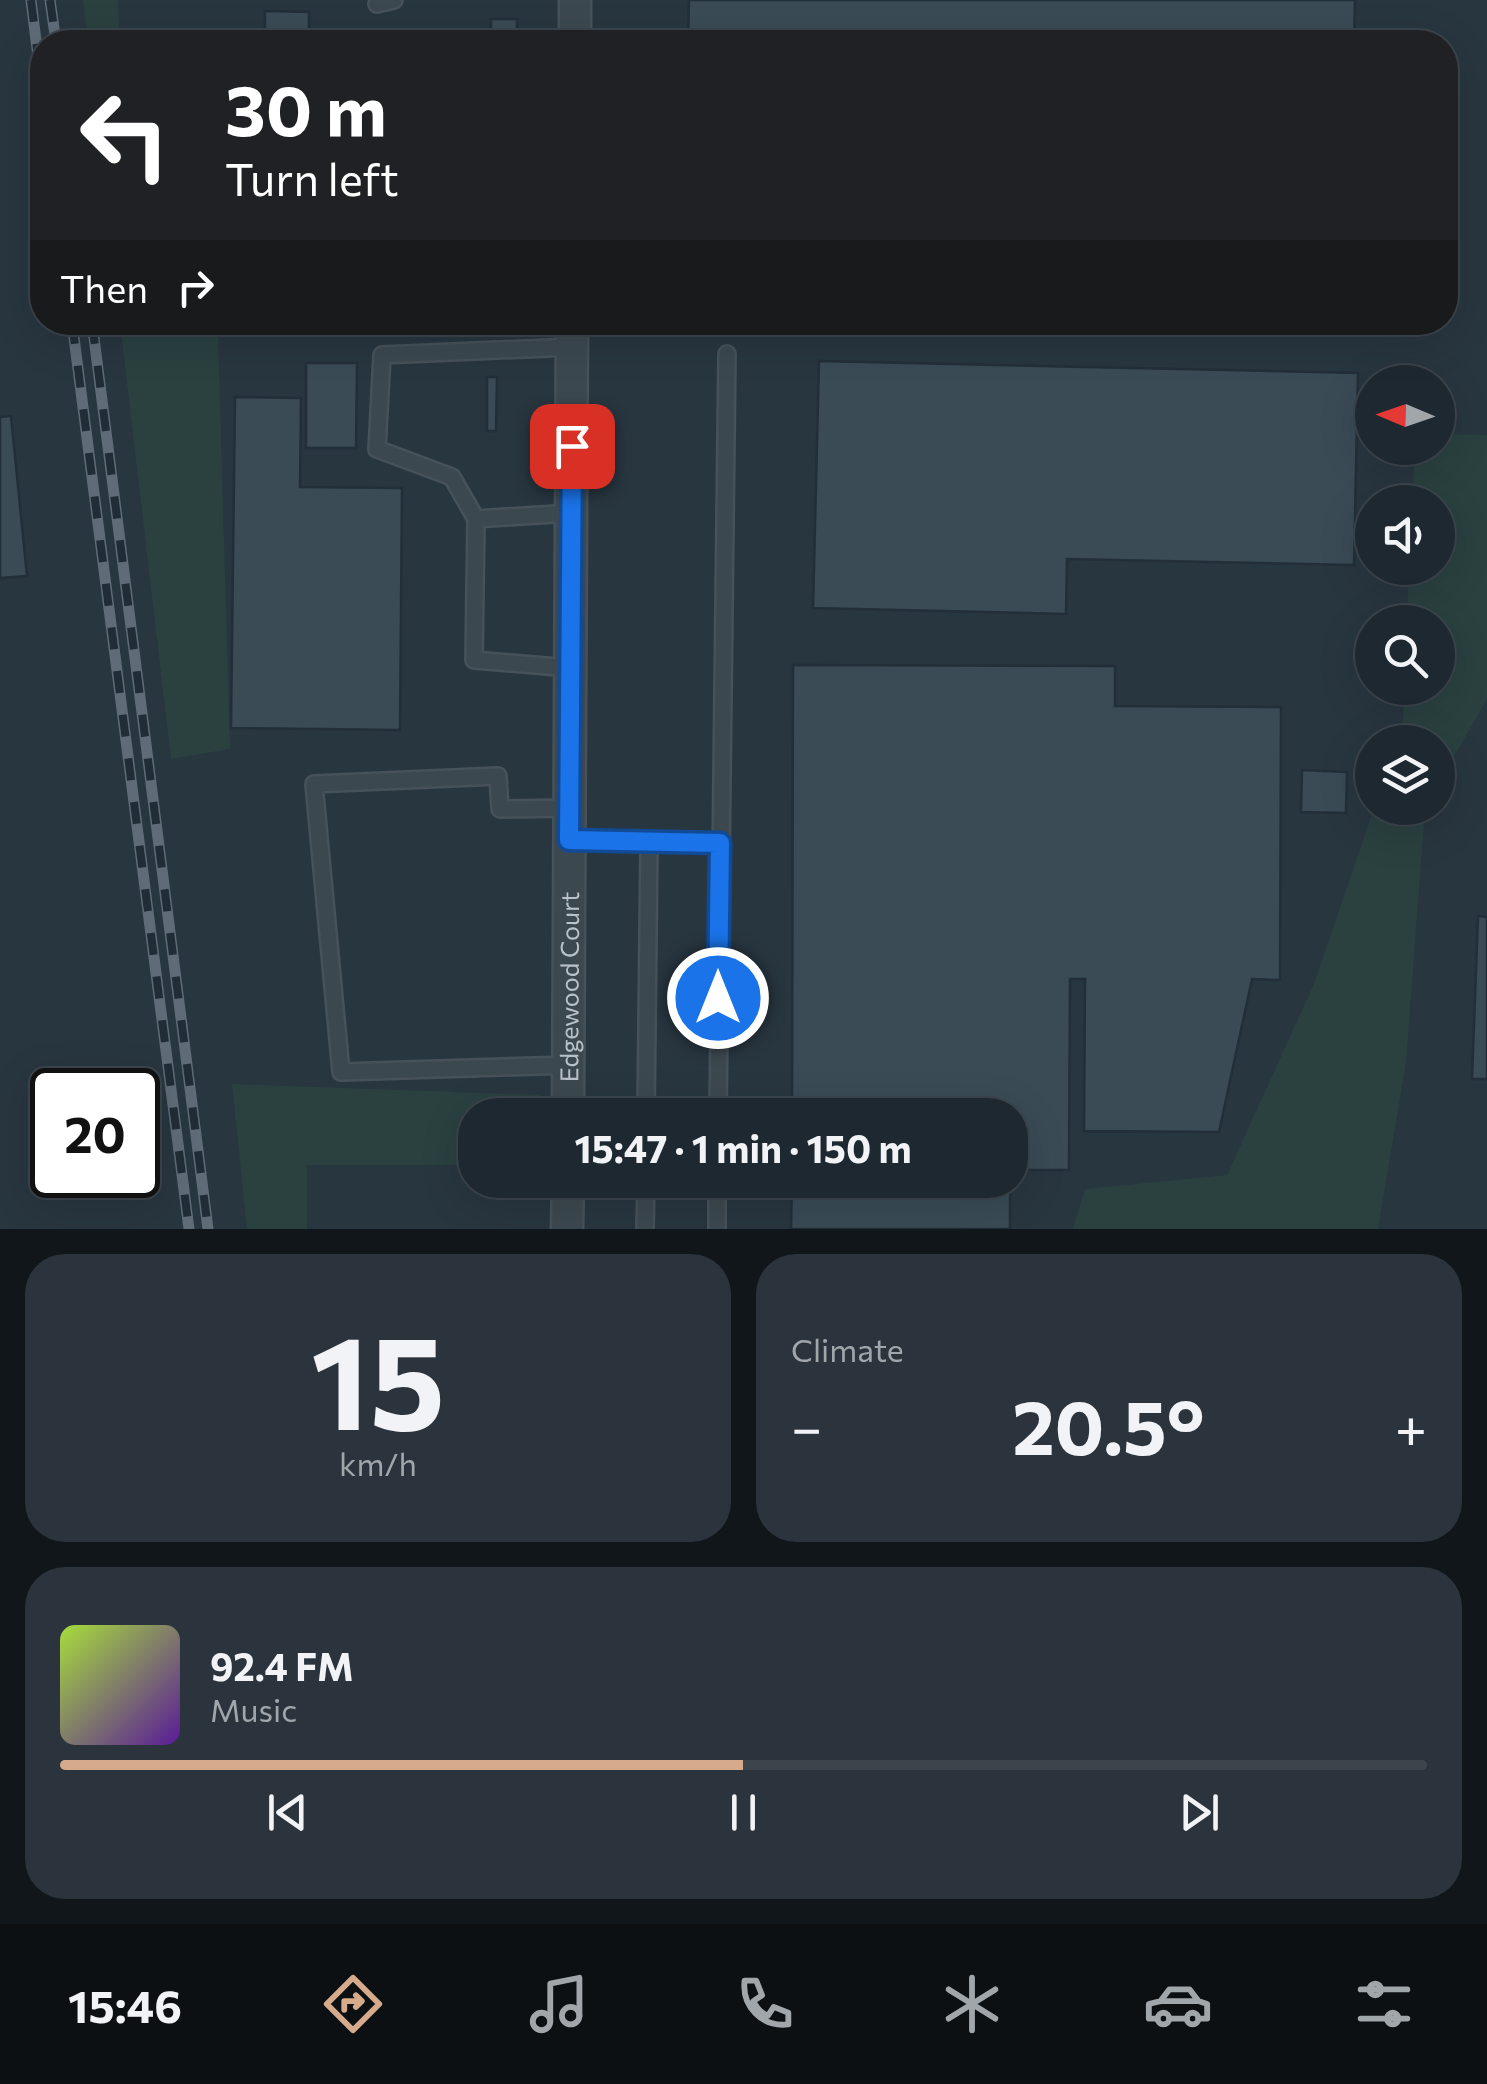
<!DOCTYPE html>
<html lang="en">
<head>
<meta charset="utf-8">
<style>
  body { margin:0; font-family:Commissioner,sans-serif; background:#2b343c; color:#f1f3f6; height:100vh; display:flex; flex-direction:column; font-size:38px; white-space:nowrap }
  * { box-sizing:border-box; margin:0 }
  p { font-size:32px; color:#a1a6ab }
  .icon { flex:none; width:55px; height:55px; fill:none; stroke:currentColor; stroke-width:2; stroke-linecap:round; stroke-linejoin:round }
  .map { position:relative; height:1229px; overflow:hidden }
  .panel { display:flex; flex-direction:column; gap:25px; padding:25px; background:#10161a; flex:1 }
  .panel>* { flex:none }
  .top-card { position:absolute; left:30px; top:30px; width:1428px; height:305px; border-radius:40px; box-shadow:0 10px 40px #0002,0 0 0 2px #3c444c; background:#202124; color:#fff; overflow:hidden }
  .needle { width:65px; rotate:272deg }
  .buttons { position:absolute; left:1355px; top:365px; display:grid; gap:20px }
  .buttons a { display:grid; place-items:center; width:100px; height:100px; border-radius:50%; background:#1e2830; box-shadow:0 10px 40px #0002,0 0 0 2px #3c444c; font-size:50px }
  .speed { position:absolute; left:30px; top:1068px; display:flex; gap:20px; font-size:50px; font-weight:700; text-align:center }
  .speed>* { display:grid; place-content:center; width:130px; height:130px; border-radius:50%; background:#1e2830; box-shadow:0 10px 40px #0002,0 0 0 2px #3c444c; line-height:1 }
  .speed .limit { border:5px solid #111; border-radius:15px; background:#fff; color:#111 }
  .pin { position:absolute; display:grid; place-items:center; width:85px; height:85px; color:#fff; margin:-42px; border-radius:20px; box-shadow:0 5px 15px #0006 }
  .me { position:absolute; width:110px; margin:-55px; rotate:0deg; stroke-linejoin:round; filter:drop-shadow(0 0 8px #0008) }
  .turn { display:flex; align-items:center; gap:35px; height:210px; padding:0 30px; font-size:45px }
  .turn .icon { width:130px; height:130px; stroke-width:2.5 }
  .turn b { display:block; font-size:70px; line-height:85px }
  .then { display:flex; align-items:center; height:95px; padding:0 30px; background:#0003; gap:20px; font-size:38px }
  .big { font-size:75px; font-weight:700; line-height:1.1 }
  .panel .card { flex:1; display:flex; flex-direction:column; justify-content:center; gap:15px; min-width:0; padding:0 35px; border-radius:40px; background:#2b343c }
  .panel .dial { align-items:center; gap:0 }
  .dial b { font-size:130px; line-height:1 }
  .song { display:flex; align-items:center; gap:30px }
  .cover { width:120px; height:120px; border-radius:15px; background:linear-gradient(135deg,hsl(80 70% 55%),hsl(270 70% 35%)) }
  .played { height:10px; border-radius:5px; background:linear-gradient(90deg,#d6ab8b 50%,#3c444c 50%) }
  .keys { display:flex; justify-content:space-around; direction:ltr }
  .heat { display:flex; justify-content:space-between; align-items:center; font-size:55px; direction:ltr }
  .panel .tiles { flex:1; display:grid; gap:25px; grid-template-columns:1fr 1fr }
  .card:last-child { grid-column:span 2 }
  .trip { position:absolute; left:458px; top:1098px; width:570px; height:100px; border-radius:40px; background:#1e2830; box-shadow:0 10px 40px #0002,0 0 0 2px #3c444c; font-weight:700; line-height:100px; text-align:center }
  .tabs { display:flex; height:160px; justify-content:space-around; align-items:center; background:#0c1013; color:#a1a6ab }
  .tabs .icon { width:70px; height:70px }
  .tabs .active { color:#d6ab8b }
  .tabs b { font-size:45px; color:#f1f3f6 }
  .map>svg:first-child { display:block }
  .green { fill:#2a4140 }
  .building { fill:#3a4b56; stroke:#232f38; stroke-width:2.5 }
  .lines { fill:none; stroke-linecap:round; stroke-linejoin:round }
  .service-casing { stroke:#465159; stroke-width:20 }
  .minor-casing { stroke:#465159; stroke-width:35 }
  .service { stroke:#3c4850; stroke-width:15 }
  .minor { stroke:#3c4850; stroke-width:30 }
  .rail-casing { stroke:#5f6c77; stroke-width:11 }
  .rail { stroke:#212d36; stroke-width:8; stroke-dasharray:22; stroke-linecap:butt }
  .route-casing { stroke:#114b97; stroke-width:25 }
  .route { stroke:#1a73e8; stroke-width:18 }
  .labels { text-anchor:middle; dominant-baseline:central; stroke-width:10; stroke-linejoin:round; paint-order:stroke }
  .street-label { font-size:25px; fill:#b9c2ca; stroke:#212d36 }
</style>
</head>
<body>
<div class="map">
<svg width="1487" height="1229" viewBox="0 0 1487 1229">
  <rect width="100%" height="100%" fill="#283640"/>
  <path class="green" d="M83 0H118L120 42H88Z
    M120 323H138L140 332 218 333 230 749 171 759Z
    M1438 434 1487 435V699L1438 784V742H1396L1403 724 1404 688H1438V622H1407L1409 568H1438V502H1412L1415 448H1438Z
    M1374 808H1425L1406 1063 1378 1229H1073L1085 1189 1227 1175 1314 984Z
    M232 1084 540 1095 541 1115H475V1165H307V1229H247Z"/>
  <path class="building" d="M689 0H1355L1354 42H688Z
    M265 11 309 12V37H265Z
    M491 19H517V42H482V29H491Z
    M819 361 1358 373 1354 565 1067 559 1066 614 813 608Z
    M306 363H357L356 448H306Z
    M487 377H497L496 431H487Z
    M235 397 301 398 300 487 402 488 400 730 231 728Z
    M11 416 27 576 0 578V417Z
    M793 665 1115 666V706L1281 707 1280 980 1252 979 1219 1132 1084 1131 1085 979H1070L1069 1170H1010V1229H791L792 1180H1010V1115H792Z
    M1302 770 1347 772 1346 813 1301 812Z
    M1478 916 1487 917V1079H1472Z"/>
  <g class="lines">
    <g class="service-casing">
      <path id="service" d="M377 4 394 0
        M476 519 452 477 377 449 382 355 572 347
        M570 668 474 660 476 519 571 513
        M569 841 719 843
        M569 1065 341 1072 314 784 498 776 500 809 569 808
        M646 1115 649 843
        M718 1115 727 354
        M645 1229 646 1180
        M717 1229V1180"/>
    </g>
    <g class="minor-casing">
      <g id="minor">
        <path d="M575 42V0"/>
        <path id="s1" d="M568 1115 572 322"/>
        <path d="M567 1229 568 1180"/>
      </g>
    </g>
    <use href="#service" class="service"/>
    <use href="#minor" class="minor"/>
    <g class="rail-casing">
      <path id="rail" d="M31 0 42 89
        M50 0 56 42
        M72 322 189 1229
        M92 322 208 1229"/>
    </g>
    <use href="#rail" class="rail"/>
  </g>
  <g class="lines">
    <g class="route-casing">
      <path id="route" d="M572 446 569 840 720 843 718 998"/>
    </g>
    <use href="#route" class="route"/>
  </g>
  <g class="labels">
    <g class="street-label">
      <text stroke="none"><textPath href="#s1" startOffset="128">Edgewood Court</textPath></text>
    </g>
  </g>
</svg>
<div class="buttons">
<a><svg class="needle" viewBox="-14 -14 28 28"><path d="M0-13l5 13h-10z" fill="#e53935"/><path d="M0 13l5-13h-10z" fill="#a1a6ab"/></svg></a>
<a><svg class="icon" aria-label="sound" viewBox="0 0 24 24"><path d="M4 9h4l5-4v14l-5-4H4zM17 9q2 3 0 6"/></svg></a>
<a><svg class="icon" aria-label="search" viewBox="0 0 24 24"><circle cx="10" cy="10" r="6"/><path d="M15 15l6 6"/></svg></a>
<a><svg class="icon" aria-label="layers" viewBox="0 0 24 24"><path d="M12 4l9 5-9 5-9-5zM3 14l9 5 9-5"/></svg></a>
</div>
<div class="speed"><div class="limit">20</div></div>
<div class="pin" style="left:572px;top:446px;background:#d93025"><svg class="icon" aria-label="arrive" viewBox="0 0 24 24"><path d="M6 21V4h12l-3 4 3 4H6"/></svg></div>
<svg class="me" style="left:718px;top:998px" viewBox="-20 -20 40 40"><circle r="17" fill="#1a73e8" stroke="#fff" stroke-width="3"/><path d="M0-11L8 9 0 5-8 9z" fill="#fff"/></svg>
<div class="trip">15:47 · 1 min · 150 m</div>
<div class="top-card">
<div class="turn"><svg class="icon" aria-label="left" viewBox="0 0 24 24"><path d="M17 20v-9H6M10 6l-5 5 5 5"/></svg><div><b>30 m</b>Turn left</div></div>
<div class="then">Then<svg class="icon" aria-label="right" viewBox="0 0 24 24"><path d="M7 20v-9h11M14 6l5 5-5 5"/></svg></div>
</div>
</div>
<section class="panel">
<div class="tiles">
<div class="card dial"><b>15</b><p>km/h</p></div>
<div class="card"><p>Climate</p>
<div class="heat"><a>−</a><b class="big">20.5°</b><a>+</a></div>
</div>
<div class="card">
<div class="song"><i class="cover"></i><div><b>92.4 FM</b><p>Music</p></div></div>
<div class="played"></div>
<div class="keys"><svg class="icon" aria-label="previous" viewBox="0 0 24 24"><path d="M18 5L8 12l10 7zM5 5v14"/></svg><svg class="icon" aria-label="pause" viewBox="0 0 24 24"><path d="M8 5v14M16 5v14"/></svg><svg class="icon" aria-label="next" viewBox="0 0 24 24"><path d="M6 5l10 7-10 7zM19 5v14"/></svg></div>
</div>
</div>
</section>
<nav class="tabs">
<b>15:46</b>
<svg class="icon active" aria-label="directions" viewBox="0 0 24 24"><path d="M12 3l9 9-9 9-9-9zM9 14v-3h6M13 9l2 2-2 2"/></svg>
<svg class="icon" aria-label="music" viewBox="0 0 24 24"><path d="M9 18V5l10-2v13"/><circle cx="6" cy="18" r="3"/><circle cx="16" cy="16" r="3"/></svg>
<svg class="icon" aria-label="phone" viewBox="0 0 24 24"><path d="M5 4h4l2 5-3 2q2 4 5 5l2-3 5 2v4C11 20 4 13 5 4z"/></svg>
<svg class="icon" aria-label="climate" viewBox="0 0 24 24"><path d="M12 3v18M4 7l16 10M4 17L20 7"/></svg>
<svg class="icon" aria-label="car" viewBox="0 0 24 24"><path d="M5 17H2v-5l4-1 3-4h7l3 4 3 1v5h-3M9 17h6M6 11h13"/><circle cx="7" cy="17" r="2"/><circle cx="17" cy="17" r="2"/></svg>
<svg class="icon" aria-label="filters" viewBox="0 0 24 24"><path d="M4 7h16M4 17h16"/><circle cx="9" cy="7" r="2"/><circle cx="15" cy="17" r="2"/></svg>
</nav>
</body>
</html>
